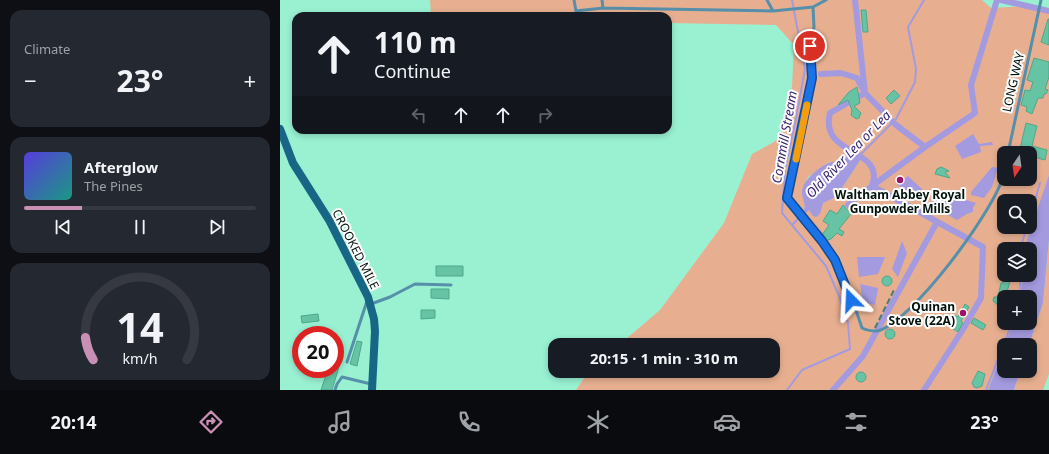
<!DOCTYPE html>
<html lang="en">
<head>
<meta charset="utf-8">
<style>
  body { margin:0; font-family:"Noto Sans",sans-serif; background:#242831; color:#f1f3f6; height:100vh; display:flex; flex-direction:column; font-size:15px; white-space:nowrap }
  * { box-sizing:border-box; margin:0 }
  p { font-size:13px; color:#9ea1a6 }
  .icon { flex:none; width:22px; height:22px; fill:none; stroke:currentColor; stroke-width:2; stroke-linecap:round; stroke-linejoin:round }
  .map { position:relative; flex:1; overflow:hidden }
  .drawer { display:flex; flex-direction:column; gap:10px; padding:10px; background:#0d0f14; width:280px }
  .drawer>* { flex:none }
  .banner { position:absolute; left:12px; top:12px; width:380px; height:122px; border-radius:12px; box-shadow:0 2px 6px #0003; background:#171b24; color:#f1f3f6; overflow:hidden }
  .needle { width:26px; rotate:193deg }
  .tools { position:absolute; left:717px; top:146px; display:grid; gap:8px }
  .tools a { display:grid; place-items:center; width:40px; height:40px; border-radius:8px; background:#171b24; box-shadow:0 2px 6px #0003; font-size:20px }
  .speed { position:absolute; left:12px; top:326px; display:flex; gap:8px; font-size:20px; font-weight:700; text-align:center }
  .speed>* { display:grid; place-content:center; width:52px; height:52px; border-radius:50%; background:#171b24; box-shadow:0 2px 6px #0003; line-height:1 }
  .speed .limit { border:6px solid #d22; background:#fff; color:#111 }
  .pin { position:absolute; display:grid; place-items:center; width:34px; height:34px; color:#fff; margin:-17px; border:2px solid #fff; border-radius:50%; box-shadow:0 1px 4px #0007 }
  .me { position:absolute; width:44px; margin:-22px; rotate:339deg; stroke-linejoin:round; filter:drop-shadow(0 0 3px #0008) }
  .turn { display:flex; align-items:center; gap:14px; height:84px; padding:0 16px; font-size:18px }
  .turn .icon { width:52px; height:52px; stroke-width:2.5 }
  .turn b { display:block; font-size:28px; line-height:34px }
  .lanes { display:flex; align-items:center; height:38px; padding:0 16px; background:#0003; justify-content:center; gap:20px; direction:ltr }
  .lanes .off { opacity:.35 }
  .big { font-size:30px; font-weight:700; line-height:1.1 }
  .drawer .card { flex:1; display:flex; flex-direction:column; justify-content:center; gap:6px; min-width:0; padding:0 14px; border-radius:12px; background:#242831 }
  .drawer .dial { align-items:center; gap:0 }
  .dial svg { height:104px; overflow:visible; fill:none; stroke:#363941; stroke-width:7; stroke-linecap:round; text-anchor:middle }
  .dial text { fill:#f1f3f6; stroke:none }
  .song { display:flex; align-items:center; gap:12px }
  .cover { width:48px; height:48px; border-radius:6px; background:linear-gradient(135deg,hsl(250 70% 55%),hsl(170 70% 35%)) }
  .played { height:4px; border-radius:2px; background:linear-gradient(90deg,#ca8fb5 25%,#363941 25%) }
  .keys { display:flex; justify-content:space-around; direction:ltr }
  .heat { display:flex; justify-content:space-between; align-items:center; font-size:22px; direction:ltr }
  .trip { position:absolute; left:268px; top:338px; width:232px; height:40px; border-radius:12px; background:#171b24; box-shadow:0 2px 6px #0003; font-weight:700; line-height:40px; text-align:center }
  .tab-bar { display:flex; height:64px; justify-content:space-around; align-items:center; background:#090b0e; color:#9ea1a6 }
  .tab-bar .icon { width:28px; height:28px }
  .tab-bar .on { color:#ca8fb5 }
  .tab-bar b { font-size:18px; color:#f1f3f6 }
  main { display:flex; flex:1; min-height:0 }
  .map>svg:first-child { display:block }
  .green { fill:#e7af90; fill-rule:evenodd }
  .water { fill:#a49ae0 }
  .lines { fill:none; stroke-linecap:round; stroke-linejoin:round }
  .stream { stroke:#a49ae0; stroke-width:2 }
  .canal { stroke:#a49ae0; stroke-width:6 }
  .building { fill:#66c4a5; stroke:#4fa78b }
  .service { stroke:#568faa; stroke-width:3 }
  .secondary { stroke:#176685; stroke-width:8 }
  .rail { stroke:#4a7d6b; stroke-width:2; stroke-dasharray:6 3; stroke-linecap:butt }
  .route-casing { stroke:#114b97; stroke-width:10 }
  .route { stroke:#1a73e8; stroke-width:7 }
  .slow { stroke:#f59e0b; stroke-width:7 }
  .poi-dot { fill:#9b1466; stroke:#fdfdfd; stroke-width:1.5 }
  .labels { text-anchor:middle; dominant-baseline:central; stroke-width:4; stroke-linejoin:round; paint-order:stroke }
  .street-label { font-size:12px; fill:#00120b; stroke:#fdfdfd }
  .poi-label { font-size:12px; font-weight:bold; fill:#00120b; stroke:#fdfdfd }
  .water-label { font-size:13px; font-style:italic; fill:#382273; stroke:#fdfdfd }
</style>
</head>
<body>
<main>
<section class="drawer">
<div class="card"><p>Climate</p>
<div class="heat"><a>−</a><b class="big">23°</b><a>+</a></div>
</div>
<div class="card">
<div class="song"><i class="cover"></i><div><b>Afterglow</b><p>The Pines</p></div></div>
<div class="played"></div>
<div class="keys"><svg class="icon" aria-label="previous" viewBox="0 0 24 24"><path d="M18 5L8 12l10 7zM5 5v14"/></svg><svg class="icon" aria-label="pause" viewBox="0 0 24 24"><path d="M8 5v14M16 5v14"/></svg><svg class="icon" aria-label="next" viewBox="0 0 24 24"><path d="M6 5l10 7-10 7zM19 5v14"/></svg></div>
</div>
<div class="card dial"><svg viewBox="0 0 100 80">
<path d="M14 69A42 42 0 1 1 86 69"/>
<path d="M14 69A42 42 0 0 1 8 52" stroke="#ca8fb5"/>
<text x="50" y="56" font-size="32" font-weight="700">14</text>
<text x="50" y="72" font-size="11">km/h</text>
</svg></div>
</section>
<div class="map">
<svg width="769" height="390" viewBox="0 0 769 390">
  <rect width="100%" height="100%" fill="#99f1d2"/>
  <path class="green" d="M150 0H702L711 8 749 6 769 9V175L746 249H724V275H743L741 297H724V323H733L708 390H296L309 371H493V345H339L380 310 444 223 472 154 494 142 502 134 512 87 514 45 496 25 388 23V16H151ZM724 153H750V179H724ZM581 159 560 191 555 192 543 203 521 213 524 210 525 204 522 192 528 177 550 162 561 163ZM654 196 695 204 693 208V212L687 214 652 206ZM724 201H750V227H724Z
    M769 240V374L763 390H734L740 371H750L749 345 763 303Z"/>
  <path class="water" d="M693 134 699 144 712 142 713 145 700 146 701 152 682 159 675 146Z
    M571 151 581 159 560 191 555 192 556 197 543 203 540 214 536 217 533 216 529 210 523 216 521 214C528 206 523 202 522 194 521 181 539 167 549 163 552 161 558 163 561 163Z
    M712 167 718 168 712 187 704 198 691 195V192Z
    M769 175V240L763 303 749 345H725L733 323H750V297H741L743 275H750V249H746V243Z
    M628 176 642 189 644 194 643 199 617 185Z
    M654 195 679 198 696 203 693 208V212L687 214 677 220 652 206Z
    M622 241 627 253 618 277 612 269Z
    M577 257H605L598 274 579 277Z
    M580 284 598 288 595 305 583 302Z
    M724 347V371H740L734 390H708Z"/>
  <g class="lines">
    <path class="stream" d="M577 158 616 119 635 82 636 69 628 27 644 0
      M750 217 760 183
      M512 225 521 216
      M740 249 747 227
      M740 275 741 297
      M507 390 522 370 570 349 568 323 559 296 546 266 502 213 505 169 516 119 525 69 512 0
      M706 390 732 323"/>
    <path class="canal" d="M721 0 769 11
      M541 74 561 73 577 78 585 93 575 0
      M592 186 645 147 695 113 691 85 717 0
      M592 186C606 147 539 157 550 113L585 93 616 125 645 147
      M568 205 592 186 703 247 701 298 682 331 644 390
      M553 390 583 356 657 222"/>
  </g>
  <path class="building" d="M581 10H586L588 32H583Z
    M768 19H769V45L761 42Z
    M754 58 769 62V77L765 89 768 90 766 94H764L763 98H758L752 114 746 111 747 107 741 105 745 90 750 91 753 82 747 80Z
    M577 87 580 103 574 106 581 113 579 118 576 119 571 115 572 110 568 100 558 105 569 92Z
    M614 90 620 96 611 104 606 98Z
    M746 123 757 126 752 146 767 150 765 160 750 156V153H734L735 148 740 149Z
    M661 167 669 171 665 172 670 178 655 174 657 169Z
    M563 205 571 214 559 229 564 232 562 236 557 233 551 239 545 241 542 235 549 225 543 221 550 210 557 214Z
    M156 266H183V276H156Z
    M726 275 731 277 726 296H724V305L719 306 713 301 714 297H718L721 283H723Z
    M602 281a5 5 0 1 1 10 0a5 5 0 1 1-10 0Z
    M151 289H169V299L151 298Z
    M685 304 689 307 681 321 683 323 678 332 672 328 674 325 670 322 668 318 672 314 678 317Z
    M141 310H155V318L141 319Z
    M38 314 39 321 22 323 21 316Z
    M694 318 706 325 703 330 691 323Z
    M605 334a5 5 0 1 1 10 0a5 5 0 1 1-10 0Z
    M77 341 82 342 77 366 70 364Z
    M55 355 62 357 52 390H41L48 369 55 370Z
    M698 371 705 374 702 386 697 388 694 387 692 383Z
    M576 377a5 5 0 1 1 10 0a5 5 0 1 1-10 0Z"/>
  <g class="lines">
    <path class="service" d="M294 0 296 11 323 8 493 11 533 7 546 0
      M322 0 323 8
      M487 0 493 11
      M533 7 534 27 530 46 532 78 507 198C522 219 541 237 554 259 567 280 574 305 582 328 586 330 592 331 597 331 630 325 718 206 724 173
      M728 153 761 0
      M91 304 110 297 135 284 171 285
      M67 362 87 301
      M55 390 57 384 62 377 91 384"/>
    <path class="secondary" d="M0 129 13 163 49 220 88 297 94 319 95 331 92 390"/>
    <path class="rail" d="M595 328 615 288"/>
  </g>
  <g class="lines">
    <g class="route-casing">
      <path id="route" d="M530 46 532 78 507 198 542 241 555 260 571 300"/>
    </g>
    <use href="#route" class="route"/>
    <path class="slow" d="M516 159 527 105"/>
  </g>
  <g class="poi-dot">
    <circle cx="620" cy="180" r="4"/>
    <circle cx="683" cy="313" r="4"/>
  </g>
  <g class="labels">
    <g class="street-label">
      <text transform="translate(733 82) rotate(-77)">LONG WAY</text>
      <text transform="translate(76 249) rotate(63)">CROOKED MILE</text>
    </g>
    <g class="poi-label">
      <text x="620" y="194">Waltham Abbey Royal<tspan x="620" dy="14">Gunpowder Mills</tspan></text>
      <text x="675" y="306" text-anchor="end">Quinan<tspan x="675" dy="14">Stove (22A)</tspan></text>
    </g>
    <g class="water-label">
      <text transform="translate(504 137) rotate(-80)">Cornmill Stream</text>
      <text transform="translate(568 154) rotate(-46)">Old River Lea or Lea</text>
    </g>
  </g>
</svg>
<div class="tools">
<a><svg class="needle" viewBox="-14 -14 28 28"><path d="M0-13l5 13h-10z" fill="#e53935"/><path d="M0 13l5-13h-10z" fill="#9ea1a6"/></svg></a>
<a><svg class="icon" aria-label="search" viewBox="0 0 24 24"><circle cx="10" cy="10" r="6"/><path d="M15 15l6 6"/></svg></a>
<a><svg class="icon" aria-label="layers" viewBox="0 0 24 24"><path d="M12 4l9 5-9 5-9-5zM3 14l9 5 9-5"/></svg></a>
<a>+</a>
<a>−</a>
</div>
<div class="speed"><div class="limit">20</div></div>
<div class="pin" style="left:530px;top:46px;background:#d93025"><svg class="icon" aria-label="arrive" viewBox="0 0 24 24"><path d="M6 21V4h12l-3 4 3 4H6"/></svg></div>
<svg class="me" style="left:571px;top:300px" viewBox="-20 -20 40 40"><path d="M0-17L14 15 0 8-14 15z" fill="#1a73e8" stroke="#fff" stroke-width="4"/></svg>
<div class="trip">20:15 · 1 min · 310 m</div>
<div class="banner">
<div class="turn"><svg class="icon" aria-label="ahead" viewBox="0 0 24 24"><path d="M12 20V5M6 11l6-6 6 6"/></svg><div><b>110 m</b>Continue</div></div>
<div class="lanes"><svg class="icon off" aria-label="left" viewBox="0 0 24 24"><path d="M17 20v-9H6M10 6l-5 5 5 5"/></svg><svg class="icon" aria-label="ahead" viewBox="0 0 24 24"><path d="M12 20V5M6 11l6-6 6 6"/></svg><svg class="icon" aria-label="ahead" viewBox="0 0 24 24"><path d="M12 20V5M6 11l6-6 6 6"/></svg><svg class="icon off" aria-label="right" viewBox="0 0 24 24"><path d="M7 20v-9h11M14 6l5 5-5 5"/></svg></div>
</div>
</div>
</main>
<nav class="tab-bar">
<b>20:14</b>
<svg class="icon on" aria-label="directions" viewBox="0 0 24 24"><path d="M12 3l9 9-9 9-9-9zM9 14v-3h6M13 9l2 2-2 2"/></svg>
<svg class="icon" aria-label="music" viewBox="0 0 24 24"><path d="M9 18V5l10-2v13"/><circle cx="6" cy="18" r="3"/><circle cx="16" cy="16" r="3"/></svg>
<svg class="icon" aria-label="phone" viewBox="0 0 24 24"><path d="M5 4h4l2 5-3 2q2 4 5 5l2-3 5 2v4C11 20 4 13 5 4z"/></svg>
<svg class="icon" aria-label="climate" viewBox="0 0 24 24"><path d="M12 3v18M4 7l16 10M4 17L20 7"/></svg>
<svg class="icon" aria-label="car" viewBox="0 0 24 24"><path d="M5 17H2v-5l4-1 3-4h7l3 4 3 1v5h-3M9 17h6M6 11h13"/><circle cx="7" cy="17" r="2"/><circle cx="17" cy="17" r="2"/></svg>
<svg class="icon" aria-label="filters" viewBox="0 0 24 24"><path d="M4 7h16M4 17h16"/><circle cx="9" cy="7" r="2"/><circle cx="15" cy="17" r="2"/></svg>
<b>23°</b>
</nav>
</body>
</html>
